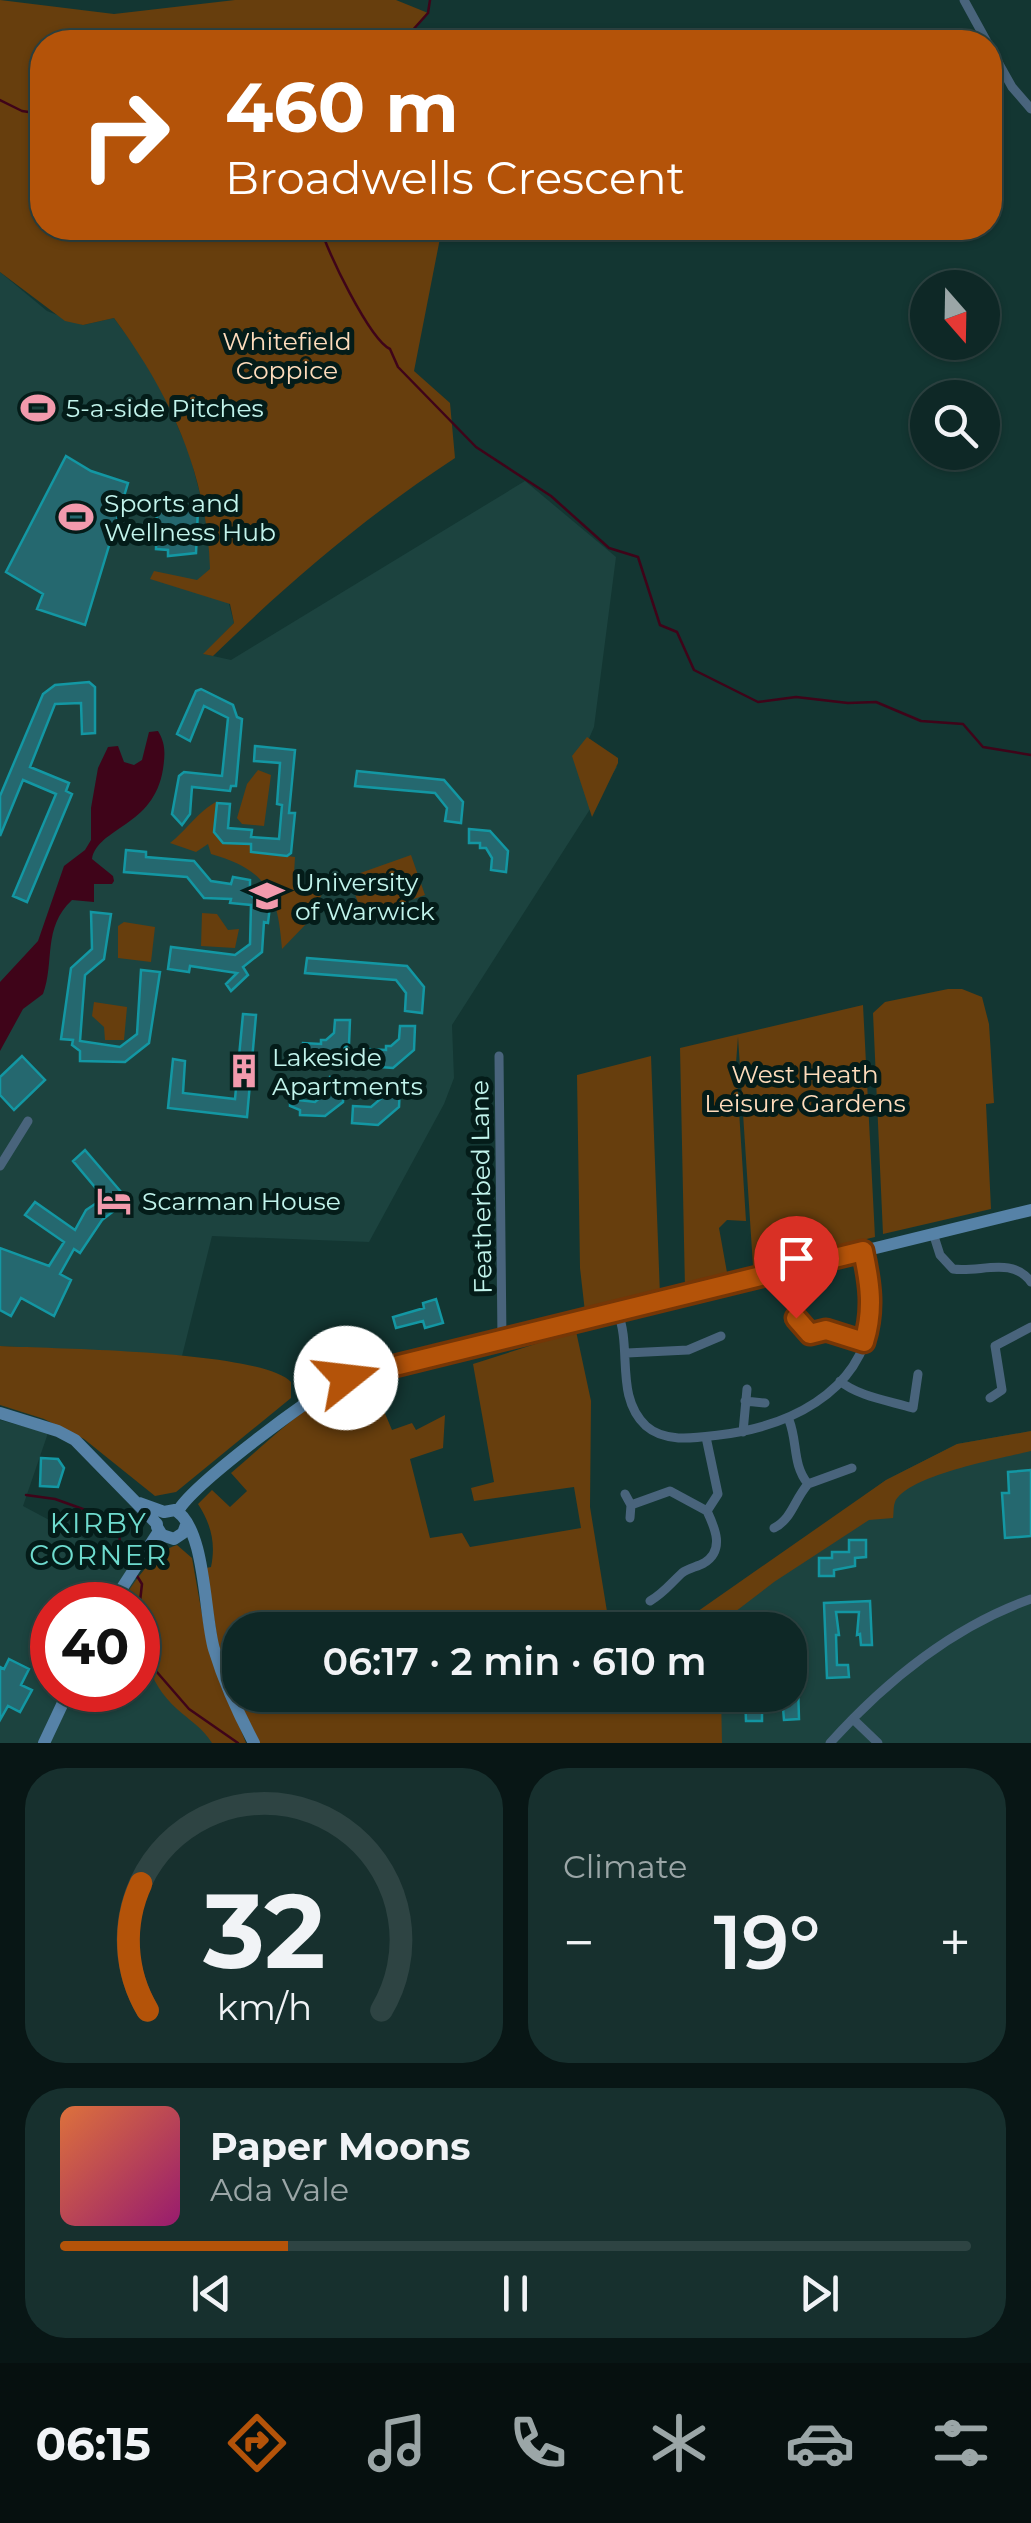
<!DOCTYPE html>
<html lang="en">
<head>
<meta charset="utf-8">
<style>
  body { margin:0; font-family:Montserrat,sans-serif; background:#17302e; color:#f1f3f6; height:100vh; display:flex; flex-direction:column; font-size:38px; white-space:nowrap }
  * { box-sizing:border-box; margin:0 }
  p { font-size:32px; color:#9ba6a7 }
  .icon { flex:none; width:55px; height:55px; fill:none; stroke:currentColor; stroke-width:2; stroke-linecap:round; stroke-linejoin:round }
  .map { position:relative; height:1743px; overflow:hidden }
  .panel { display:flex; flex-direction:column; gap:25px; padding:25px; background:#081615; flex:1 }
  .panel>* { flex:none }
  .banner { position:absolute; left:30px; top:30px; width:972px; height:210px; border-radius:40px; box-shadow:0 2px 8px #0004,0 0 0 2px #2e4443; background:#b45309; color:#fff; overflow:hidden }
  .needle { width:65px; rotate:160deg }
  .controls { position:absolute; left:910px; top:270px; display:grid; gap:20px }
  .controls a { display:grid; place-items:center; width:90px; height:90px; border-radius:50%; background:#0e2826; box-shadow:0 2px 8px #0004,0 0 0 2px #2e4443; font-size:50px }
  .speed { position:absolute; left:30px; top:1582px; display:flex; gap:20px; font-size:50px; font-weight:700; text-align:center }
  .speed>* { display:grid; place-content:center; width:130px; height:130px; border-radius:50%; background:#0e2826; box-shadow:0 2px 8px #0004,0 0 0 2px #2e4443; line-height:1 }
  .speed .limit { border:15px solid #d22; background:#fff; color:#111 }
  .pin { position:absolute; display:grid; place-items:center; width:85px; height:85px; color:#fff; margin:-102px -42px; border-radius:50% 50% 50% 0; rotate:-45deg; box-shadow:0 0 10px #0007 }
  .pin .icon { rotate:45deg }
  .me { position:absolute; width:110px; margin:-55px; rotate:74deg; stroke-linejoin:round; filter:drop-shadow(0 0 8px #0008) }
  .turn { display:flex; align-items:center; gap:35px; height:210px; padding:0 30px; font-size:45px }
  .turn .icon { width:130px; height:130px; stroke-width:2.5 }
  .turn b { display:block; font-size:70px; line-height:85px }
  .big { font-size:75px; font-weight:600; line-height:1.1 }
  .panel .tile { flex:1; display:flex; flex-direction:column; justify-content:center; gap:15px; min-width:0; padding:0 35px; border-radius:40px; background:#17302e }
  .panel .dial { align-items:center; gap:0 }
  .dial svg { height:260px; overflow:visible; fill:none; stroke:#2e4443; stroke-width:7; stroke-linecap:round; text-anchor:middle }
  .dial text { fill:#f1f3f6; stroke:none }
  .song { display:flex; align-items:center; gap:30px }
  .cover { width:120px; height:120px; border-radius:15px; background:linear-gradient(135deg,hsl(20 70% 55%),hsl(320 70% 35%)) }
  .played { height:10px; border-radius:5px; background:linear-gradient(90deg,#b45309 25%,#2e4443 25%) }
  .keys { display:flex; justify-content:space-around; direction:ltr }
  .heat { display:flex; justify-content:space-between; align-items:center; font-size:55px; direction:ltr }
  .panel .tiles { flex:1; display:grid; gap:25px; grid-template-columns:1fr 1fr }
  .tile:last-child { grid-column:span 2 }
  .trip { position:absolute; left:222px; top:1612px; width:585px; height:100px; border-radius:40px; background:#0e2826; box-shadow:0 2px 8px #0004,0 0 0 2px #2e4443; font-weight:600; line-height:100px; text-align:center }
  .tabs { display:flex; height:160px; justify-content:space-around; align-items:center; background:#06100f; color:#9ba6a7 }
  .tabs .icon { width:70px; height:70px }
  .tabs .current { color:#b45309 }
  .tabs b { font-size:45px; color:#f1f3f6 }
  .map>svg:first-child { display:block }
  .built { fill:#1c433f }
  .green { fill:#673e0d }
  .water { fill:#3f0419 }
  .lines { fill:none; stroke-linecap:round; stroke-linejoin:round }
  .stream { stroke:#3f0419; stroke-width:2.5 }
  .building { fill:#25686f; stroke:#1397a3; stroke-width:2.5 }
  .street { stroke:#49647c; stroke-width:9 }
  .secondary { stroke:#5682a7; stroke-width:12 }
  .route-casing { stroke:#753606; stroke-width:25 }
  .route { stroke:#b45309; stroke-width:18 }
  .labels { text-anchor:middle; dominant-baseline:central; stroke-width:10; stroke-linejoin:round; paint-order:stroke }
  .park-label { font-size:25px; fill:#fedcbc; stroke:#041c19 }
  .poi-label { font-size:25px; fill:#c2f4ec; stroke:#041c19; text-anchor:start }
  .street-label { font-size:25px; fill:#c2f4ec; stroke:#041c19 }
  .neighbourhood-label { font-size:28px; letter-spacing:2.5px; fill:#6edbce; stroke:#041c19 }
</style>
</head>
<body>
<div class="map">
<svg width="1031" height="1743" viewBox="0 0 1031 1743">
  <rect width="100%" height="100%" fill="#133632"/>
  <path class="built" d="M0 272 47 311 83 325 114 318 154 373 189 452 234 623 204 654 231 660 525 481 616 557 594 727 587 743 617 767 452 1025 454 1078 444 1104 369 1242 212 1236 182 1356 0 1346Z
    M0 1420 48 1433 23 1506 111 1553 138 1581 137 1605H52V1690H138V1627L214 1743H0Z
    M1031 1431V1743H719L717 1695H790V1630H714L713 1605 886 1480 957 1444Z"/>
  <path class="green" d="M0 0 114 14 235 0H396L428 13 402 42H42V228H442L414 371 450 403 455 458C366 516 289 582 213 656L203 654 234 623 230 604 150 579 154 571 197 580 210 569C207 473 170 394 114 318L83 325 65 321 0 272Z
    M587 737 618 758V763L592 817 572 756Z
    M258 770 271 775 264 826 242 824 237 818 247 784Z
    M218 801 214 832 223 843 251 845V852L295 857 294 874H299L302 886 322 894 307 923 282 949C278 895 268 870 211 854L208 844 196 852 170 843C185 832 199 810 218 801Z
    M411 855 425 895 363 917 349 877Z
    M202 913 217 914 228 930 239 929 235 948 201 946Z
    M124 922 155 927 151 962 118 958V926Z
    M948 989H962L982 997 989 1024 994 1103 986 1104 991 1209 883 1234 873 1013 885 1002Z
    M94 1002 127 1007 124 1040H105L104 1027 92 1016Z
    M863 1005 875 1237 753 1266 738 1037 736 1063 746 1221 727 1220 719 1228 728 1278 685 1289 680 1048Z
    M651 1056 660 1295 585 1312 580 1268 577 1075Z
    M576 1331 591 1401 590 1507 610 1630H240V1695H721L722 1743H258L220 1655 206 1568 211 1567C216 1543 211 1524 198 1504L212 1490 230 1507 247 1491 231 1473C274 1437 314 1393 370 1379L372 1384 361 1389 364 1400 378 1397 392 1430 412 1423 416 1430 445 1415 443 1448 410 1459 430 1538 462 1533 470 1547 581 1528 574 1487 474 1501 471 1488 494 1482 473 1364Z
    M0 1346C53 1349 259 1350 291 1382V1398L176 1492 155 1496 84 1439 44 1419 0 1405Z
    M1031 1431V1451C1003 1458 907 1475 895 1502 893 1507 894 1513 893 1518L869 1520 774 1582 731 1615 724 1630H671L886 1480 957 1444Z
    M177 1545 192 1558 207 1643 246 1743H212C203 1728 189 1720 177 1709 147 1682 138 1643 138 1605H120C133 1583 154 1551 177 1545Z"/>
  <path class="water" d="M158 731C166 744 165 755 163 769 154 827 98 827 92 859L113 876 114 881 112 884H94V902L72 900C42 928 55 962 43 994L23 1009 0 1051V982L38 941 64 866 85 850 91 840V808L98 768 108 747 118 746 124 762 134 765 142 760 149 732Z"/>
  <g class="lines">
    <path class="stream" d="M402 42 428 13 430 0
      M0 100 22 111 42 114
      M321 228C325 248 370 340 390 349L398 367 476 447 551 496 609 548 638 557 660 625 677 632 694 670 758 702 796 697 848 703 876 702 921 721 963 724 983 747 1031 755
      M26 1495 55 1499 119 1522 120 1549 130 1565
      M137 1576 142 1584 138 1619 156 1671 189 1709 238 1743"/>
  </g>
  <path class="building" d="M66 456 91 471 128 483 85 625 37 609 43 594 6 572Z
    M157 505 198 509 196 553 168 556V550L156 549Z
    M89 682 95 687V733L82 734 81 703 55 704 30 767 69 783 66 791 72 794 27 902 13 896 56 794 23 780 0 836V796L43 694 55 685Z
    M201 689 233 705 237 717 242 719 236 786H231L230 791 192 787 190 814 182 825 172 814 179 776 184 772 222 776 228 718 204 706 190 741 177 734 196 691Z
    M255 746 295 750 289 813H295L291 853 287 856 251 852V844L223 843 214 832 217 803 230 804 228 828 252 830 251 837 279 839 282 805 277 804 280 763 254 761Z
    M357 771 444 780 463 802 461 823 445 821 447 808 435 793 355 786Z
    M469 829 490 831 508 851 506 872 491 870 492 858 486 848H480V843H469Z
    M126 850 146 852V857L194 861 211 881 231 884 233 877 250 880V894L259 904 270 906 268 923 264 922 262 952 243 967 248 975 231 991 226 984 237 973 190 966 189 972 168 969 171 947 235 955 250 944 251 905 230 903 231 899 204 898 187 877 124 872Z
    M91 912 111 914 104 959 85 975 80 1041 120 1047 137 1034 141 970 160 972 149 1043 125 1062 80 1061V1051L72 1045 73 1040 61 1039 71 968 92 949Z
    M307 958 407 966 424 987 422 1013 405 1011 406 993 396 980 305 973Z
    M243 1014 256 1015 247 1117 168 1108 173 1059 185 1061 183 1093 235 1099Z
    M335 1020H350L349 1044 328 1062 302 1060 303 1043 321 1044V1040H326L334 1033Z
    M400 1026H415L414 1050 393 1068 367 1066 368 1049 386 1050V1046H391L399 1039Z
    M22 1056 45 1080 14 1110 0 1095V1077Z
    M330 1077 344 1079 343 1102 325 1116 300 1115V1110L290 1106V1099L315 1102 328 1091Z
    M385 1083 400 1084 399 1107 378 1125 352 1123 353 1106 371 1107 384 1096Z
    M85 1150 128 1200 102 1220 80 1253 74 1249 60 1274 71 1280 54 1316 21 1298 11 1316 0 1310V1248L49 1266 64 1242 25 1215 35 1202 75 1230 86 1210 104 1198 73 1161Z
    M436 1299 443 1323 425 1328 423 1321 396 1328 393 1317 424 1308 423 1303Z
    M41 1458 58 1459 64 1468 58 1487 40 1486Z
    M1031 1470V1536L1005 1538 1002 1493H1009L1008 1472Z
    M849 1540H866V1557L855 1558V1566L834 1570V1576H819V1558H832V1552H849Z
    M870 1601 872 1645H861L860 1634 857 1635 859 1612H836L839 1635H836L837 1665H848L849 1677 827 1678 824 1603Z
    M790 1650H797L799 1719 784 1720 783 1708 773 1709H762V1721H746L745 1695H790Z
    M9 1659 29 1669 21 1685 32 1690 20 1712 8 1706 0 1720V1667L4 1669Z"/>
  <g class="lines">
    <path class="street" d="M964 0 987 42
      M990 48 1012 87 1031 109
      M499 1056 502 1340
      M0 1166 28 1121
      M933 1233 940 1255 953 1269C980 1273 1012 1256 1031 1282
      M617 1311C633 1347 614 1396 646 1426 665 1443 695 1438 719 1435 786 1427 859 1395 871 1319 874 1296 868 1273 863 1251
      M796 1318 810 1334 826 1331 864 1342
      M627 1353 688 1350 721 1336
      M840 1381C857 1396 890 1401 913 1408L918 1374
      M990 1398 1002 1390 995 1346 1031 1327
      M745 1401 765 1403
      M743 1432 747 1389
      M808 1484 852 1468
      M625 1494 631 1505 630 1518
      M631 1505 670 1491 707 1511
      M774 1528C792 1519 794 1500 808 1484 792 1464 798 1443 789 1420
      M650 1601C664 1593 670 1584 682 1573 688 1568 697 1567 704 1563 725 1550 715 1528 707 1511L718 1494 706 1437
      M853 1719 878 1743
      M830 1743C886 1681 952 1627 1031 1599"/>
    <path class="secondary" d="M0 1413 58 1431 75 1440 157 1524
      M139 1503 164 1512 175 1510C206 1528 204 1615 214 1649 224 1682 238 1713 254 1743
      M178 1511C193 1484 314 1394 345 1378L1031 1210
      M157 1527 162 1535 174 1539 183 1533 186 1525
      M111 1605 159 1531
      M44 1743 69 1690"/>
  </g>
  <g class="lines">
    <g class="route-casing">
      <path id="route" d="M346 1378 863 1251C870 1283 874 1310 864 1342L826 1330 810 1334 796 1318"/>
    </g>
    <use href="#route" class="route"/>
  </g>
  <defs>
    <g id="stadium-bare" transform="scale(2.7)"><path d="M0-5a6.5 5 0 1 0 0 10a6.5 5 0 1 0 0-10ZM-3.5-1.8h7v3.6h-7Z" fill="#f29aad" stroke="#041c19" stroke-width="2.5" paint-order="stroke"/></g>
    <g id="university-bare" transform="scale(2.7)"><path d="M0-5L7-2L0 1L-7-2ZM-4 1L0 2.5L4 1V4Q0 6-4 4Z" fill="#f29aad" stroke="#041c19" stroke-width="2.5" paint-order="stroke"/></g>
    <g id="building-bare" transform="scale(2.7)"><path d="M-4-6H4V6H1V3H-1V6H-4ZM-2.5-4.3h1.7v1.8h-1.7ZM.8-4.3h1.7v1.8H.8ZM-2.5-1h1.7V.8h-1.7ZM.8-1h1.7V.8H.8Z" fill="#f29aad" stroke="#041c19" stroke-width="2.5" paint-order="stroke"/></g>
    <g id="hotel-bare" transform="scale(2.7)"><path d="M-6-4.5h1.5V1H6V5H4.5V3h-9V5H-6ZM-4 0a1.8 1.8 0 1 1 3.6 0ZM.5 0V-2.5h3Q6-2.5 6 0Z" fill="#f29aad" stroke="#041c19" stroke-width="2.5" paint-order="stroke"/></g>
  </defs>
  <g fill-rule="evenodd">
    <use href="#stadium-bare" x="38" y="408"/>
    <use href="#stadium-bare" x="76" y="517"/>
    <use href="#university-bare" x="267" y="896"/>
    <use href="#building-bare" x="244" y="1071"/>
    <use href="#hotel-bare" x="114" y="1201"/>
  </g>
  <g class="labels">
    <g class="park-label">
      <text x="287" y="341">Whitefield<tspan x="287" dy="29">Coppice</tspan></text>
      <text x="805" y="1074">West Heath<tspan x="805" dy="29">Leisure Gardens</tspan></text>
    </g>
    <g class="poi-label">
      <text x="66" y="408">5-a-side Pitches</text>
      <text x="104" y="503">Sports and<tspan x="104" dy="29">Wellness Hub</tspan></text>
      <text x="295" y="882">University<tspan x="295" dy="29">of Warwick</tspan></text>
      <text x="272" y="1057">Lakeside<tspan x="272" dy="29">Apartments</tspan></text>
      <text x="142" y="1201">Scarman House</text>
    </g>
    <g class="street-label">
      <text transform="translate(481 1187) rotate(-91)">Featherbed Lane</text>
    </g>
    <g class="neighbourhood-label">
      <text x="99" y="1523">KIRBY<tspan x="99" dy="32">CORNER</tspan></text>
    </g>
  </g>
</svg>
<div class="controls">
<a><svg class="needle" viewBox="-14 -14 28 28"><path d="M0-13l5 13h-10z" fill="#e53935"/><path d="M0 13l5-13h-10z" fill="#9ba6a7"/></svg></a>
<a><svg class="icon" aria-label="search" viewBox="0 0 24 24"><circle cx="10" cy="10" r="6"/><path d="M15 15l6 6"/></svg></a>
</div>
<div class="speed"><div class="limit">40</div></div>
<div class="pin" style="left:796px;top:1318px;background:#d93025"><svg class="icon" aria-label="arrive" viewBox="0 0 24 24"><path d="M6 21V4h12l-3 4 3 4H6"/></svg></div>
<svg class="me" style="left:346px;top:1378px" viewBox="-20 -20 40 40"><circle r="19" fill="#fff"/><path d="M0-13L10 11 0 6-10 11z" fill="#b45309"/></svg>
<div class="trip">06:17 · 2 min · 610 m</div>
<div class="banner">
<div class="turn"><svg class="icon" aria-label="right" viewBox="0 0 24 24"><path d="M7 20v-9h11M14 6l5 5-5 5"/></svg><div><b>460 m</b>Broadwells Crescent</div></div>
</div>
</div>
<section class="panel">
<div class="tiles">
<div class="tile dial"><svg viewBox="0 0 100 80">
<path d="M14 69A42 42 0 1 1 86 69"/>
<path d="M14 69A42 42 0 0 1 12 30" stroke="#b45309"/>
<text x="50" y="56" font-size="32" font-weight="700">32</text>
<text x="50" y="72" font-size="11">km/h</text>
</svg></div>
<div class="tile"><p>Climate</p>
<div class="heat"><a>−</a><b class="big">19°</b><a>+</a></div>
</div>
<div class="tile">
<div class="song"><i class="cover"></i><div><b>Paper Moons</b><p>Ada Vale</p></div></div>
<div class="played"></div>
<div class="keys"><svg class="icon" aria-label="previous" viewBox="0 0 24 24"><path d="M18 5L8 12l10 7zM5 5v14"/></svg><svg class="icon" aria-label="pause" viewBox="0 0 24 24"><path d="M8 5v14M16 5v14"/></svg><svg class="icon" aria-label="next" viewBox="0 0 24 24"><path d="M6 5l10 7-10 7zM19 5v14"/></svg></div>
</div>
</div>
</section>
<nav class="tabs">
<b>06:15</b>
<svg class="icon current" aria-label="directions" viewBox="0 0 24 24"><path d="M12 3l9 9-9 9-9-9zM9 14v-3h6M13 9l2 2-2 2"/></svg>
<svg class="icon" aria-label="music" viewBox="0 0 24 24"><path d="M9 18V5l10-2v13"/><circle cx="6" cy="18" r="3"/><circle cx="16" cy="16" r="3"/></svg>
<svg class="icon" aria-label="phone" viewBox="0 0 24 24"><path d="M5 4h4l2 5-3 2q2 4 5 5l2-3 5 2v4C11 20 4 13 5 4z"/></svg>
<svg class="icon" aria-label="climate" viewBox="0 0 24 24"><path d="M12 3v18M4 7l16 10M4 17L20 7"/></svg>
<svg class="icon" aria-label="car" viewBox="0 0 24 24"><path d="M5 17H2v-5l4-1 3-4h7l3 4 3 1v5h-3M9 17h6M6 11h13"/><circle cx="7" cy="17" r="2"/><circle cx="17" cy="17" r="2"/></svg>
<svg class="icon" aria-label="filters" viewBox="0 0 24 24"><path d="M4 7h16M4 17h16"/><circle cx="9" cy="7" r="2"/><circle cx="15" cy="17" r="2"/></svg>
</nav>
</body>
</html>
